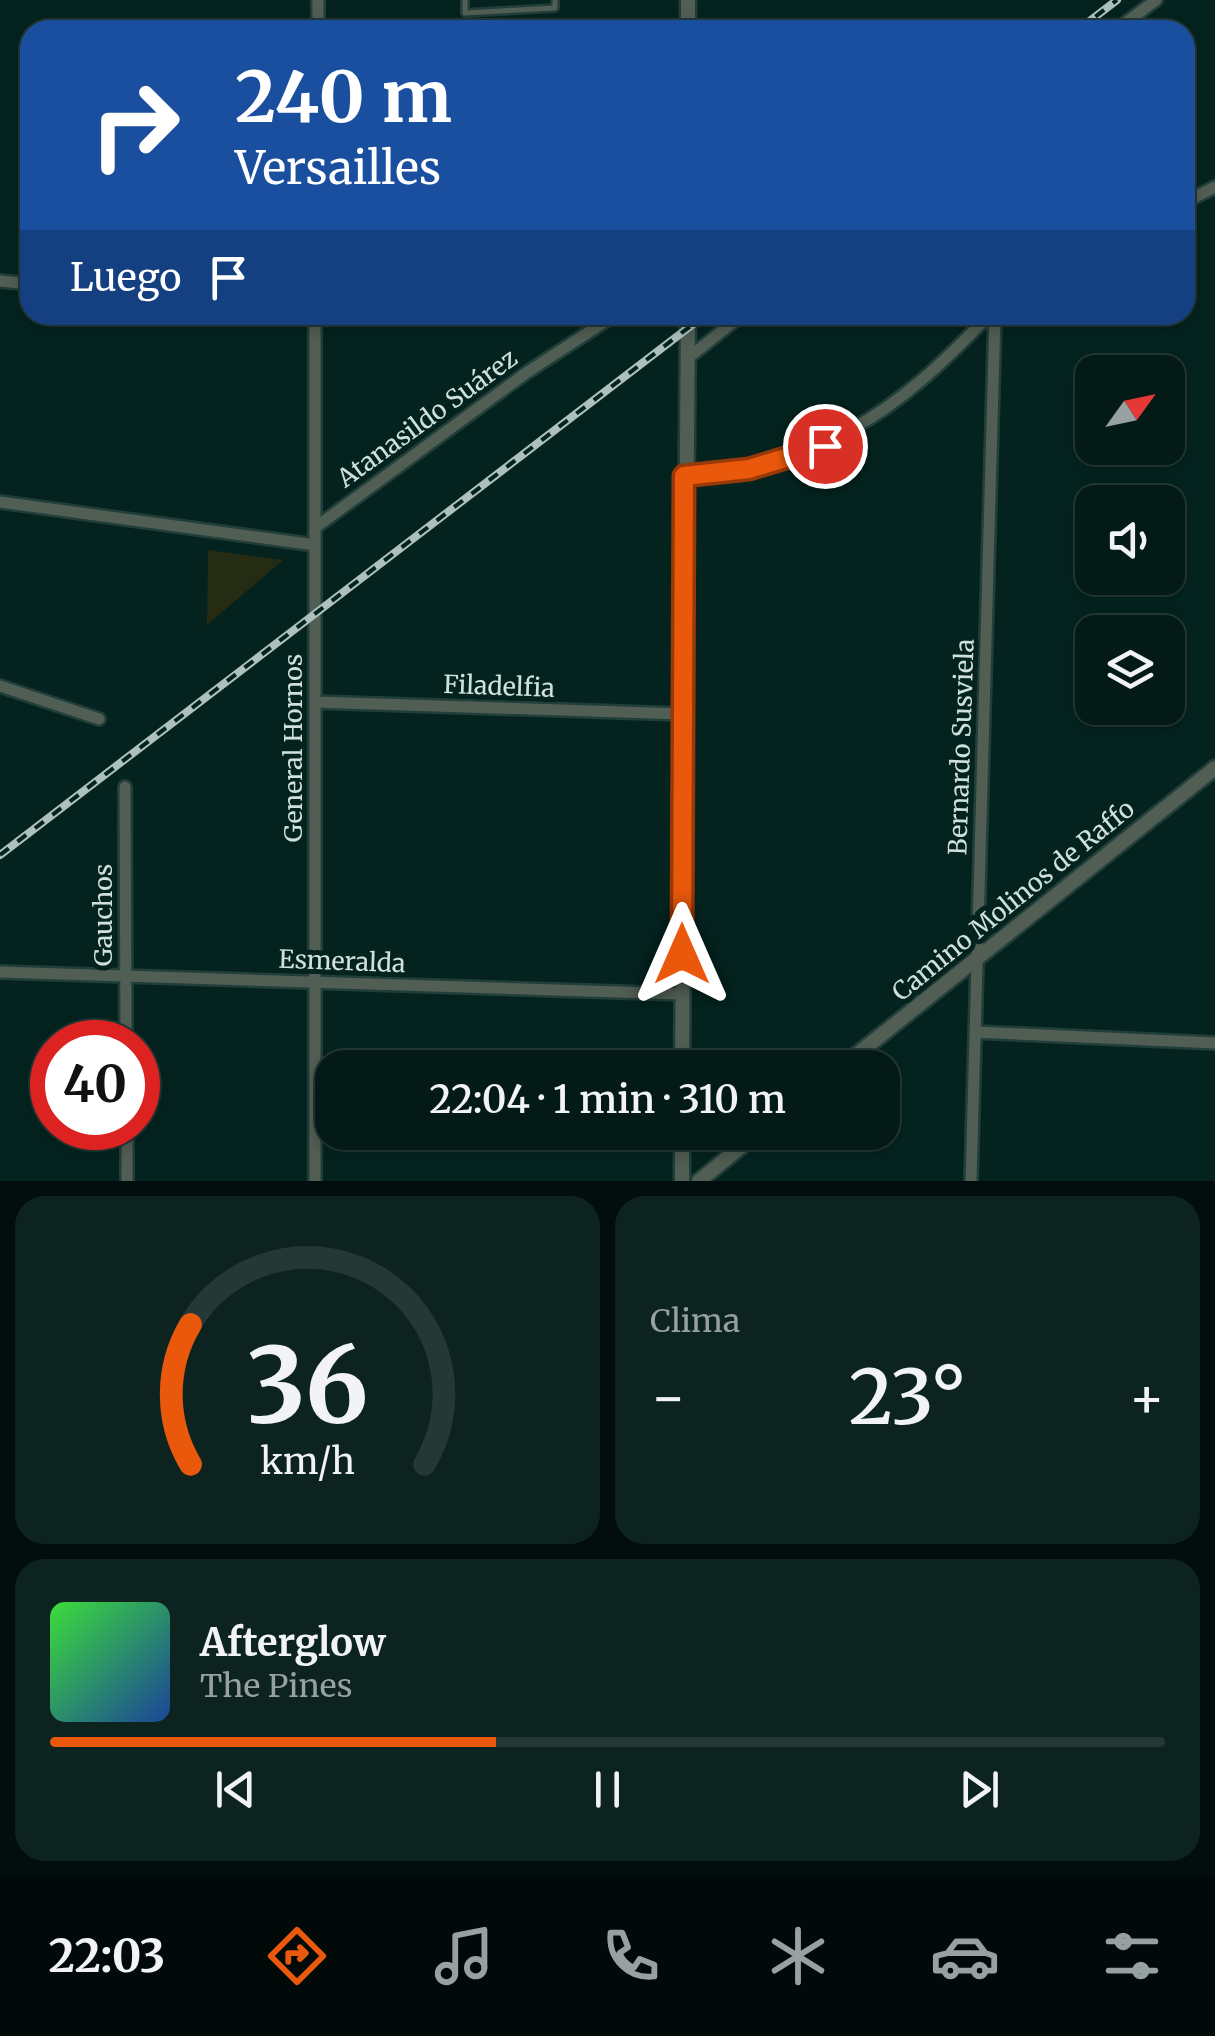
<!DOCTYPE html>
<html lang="es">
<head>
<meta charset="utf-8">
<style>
  body { margin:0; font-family:Merriweather,serif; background:#0d2320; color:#f1f3f6; height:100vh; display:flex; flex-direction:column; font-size:38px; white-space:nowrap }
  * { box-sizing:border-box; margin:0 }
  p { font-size:32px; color:#97a1a1 }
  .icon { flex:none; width:55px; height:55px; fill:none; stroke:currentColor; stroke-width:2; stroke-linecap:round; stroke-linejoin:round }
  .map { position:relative; height:1181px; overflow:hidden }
  .sheet { display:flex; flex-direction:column; gap:15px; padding:15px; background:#020e0d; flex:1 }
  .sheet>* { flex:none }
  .guide { position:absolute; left:20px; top:20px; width:1175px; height:305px; border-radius:30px; box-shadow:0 5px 15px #0003,0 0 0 2px #243836; background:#1a4fa0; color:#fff; overflow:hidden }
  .needle { width:65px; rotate:57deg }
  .controls { position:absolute; left:1075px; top:355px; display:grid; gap:20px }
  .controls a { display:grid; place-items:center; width:110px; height:110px; border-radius:20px; background:#031a17; box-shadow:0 5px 15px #0003,0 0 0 2px #243836; font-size:50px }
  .speed { position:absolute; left:30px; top:1020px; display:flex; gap:20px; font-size:50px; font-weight:700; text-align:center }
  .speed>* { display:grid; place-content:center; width:130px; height:130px; border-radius:50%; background:#031a17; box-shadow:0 5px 15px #0003,0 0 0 2px #243836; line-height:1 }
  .speed .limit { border:15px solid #d22; background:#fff; color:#111 }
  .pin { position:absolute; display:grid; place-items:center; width:85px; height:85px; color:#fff; margin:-42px; border:5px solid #fff; border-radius:50%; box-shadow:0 2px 10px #0007 }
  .me { position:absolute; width:110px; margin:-55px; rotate:0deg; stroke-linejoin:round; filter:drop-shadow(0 0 8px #0008) }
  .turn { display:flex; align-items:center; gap:35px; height:210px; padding:0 50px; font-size:45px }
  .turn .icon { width:130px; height:130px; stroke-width:2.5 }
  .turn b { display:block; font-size:70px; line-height:85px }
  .then { display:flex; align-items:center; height:95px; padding:0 50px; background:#0003; gap:20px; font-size:38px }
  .big { font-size:75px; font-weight:600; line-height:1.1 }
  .sheet .card { flex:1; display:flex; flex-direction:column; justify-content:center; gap:15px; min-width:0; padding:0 35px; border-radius:30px; background:#0d2320 }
  .sheet .dial { align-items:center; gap:0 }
  .dial svg { height:260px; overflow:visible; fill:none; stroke:#243836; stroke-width:7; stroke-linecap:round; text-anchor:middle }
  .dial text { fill:#f1f3f6; stroke:none }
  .song { display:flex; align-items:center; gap:30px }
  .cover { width:120px; height:120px; border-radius:15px; background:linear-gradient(135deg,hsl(120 70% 55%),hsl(220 70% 35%)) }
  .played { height:10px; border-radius:5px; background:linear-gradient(90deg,#ea580c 40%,#243836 40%) }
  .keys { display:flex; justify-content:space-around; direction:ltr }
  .heat { display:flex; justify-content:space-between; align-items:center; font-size:55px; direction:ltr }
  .sheet .tiles { flex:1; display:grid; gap:15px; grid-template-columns:1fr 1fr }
  .card:last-child { grid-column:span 2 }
  .trip { position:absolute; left:315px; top:1050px; width:585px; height:100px; border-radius:30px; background:#031a17; box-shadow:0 5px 15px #0003,0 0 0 2px #243836; font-weight:600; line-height:100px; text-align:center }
  .dock { display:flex; height:160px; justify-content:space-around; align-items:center; background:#010a09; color:#97a1a1 }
  .dock .icon { width:70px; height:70px }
  .dock .active { color:#ea580c }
  .dock b { font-size:45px; color:#f1f3f6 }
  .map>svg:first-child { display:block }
  .green { fill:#262b13 }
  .building { fill:#729199 }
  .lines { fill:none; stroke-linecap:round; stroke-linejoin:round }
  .service-casing { stroke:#213e3a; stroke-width:10 }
  .minor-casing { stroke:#213e3a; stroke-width:16 }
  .tertiary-casing { stroke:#213e3a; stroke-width:19 }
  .service { stroke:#515e53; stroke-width:5 }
  .minor { stroke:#515e53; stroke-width:11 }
  .tertiary { stroke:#515e53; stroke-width:14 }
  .rail-casing { stroke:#adc0bc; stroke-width:8 }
  .rail { stroke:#04231f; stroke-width:4; stroke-dasharray:11; stroke-linecap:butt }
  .route-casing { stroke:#983908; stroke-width:25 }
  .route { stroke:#ea580c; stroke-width:18 }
  .labels { text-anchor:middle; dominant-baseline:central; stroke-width:10; stroke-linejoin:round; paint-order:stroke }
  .street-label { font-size:25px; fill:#d0e1dd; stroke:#04231f }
</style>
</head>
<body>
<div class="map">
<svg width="1215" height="1181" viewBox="0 0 1215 1181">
  <rect width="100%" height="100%" fill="#04231f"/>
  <path class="green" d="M208 550 283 560 207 625Z"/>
  <path class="building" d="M579 1055H656V1068H579Z"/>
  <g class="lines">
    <g class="service-casing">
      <path id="service" d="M465 0V13L555 8V0"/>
    </g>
    <g class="minor-casing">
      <path id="minor" d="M318 0V30
        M1116 30 1156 0
        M1185 202 1215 187
        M0 281 30 284
        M292 315 315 318
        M315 315V1181
        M688 358 742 315
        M684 476C826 461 892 417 989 315
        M0 502 315 545
        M316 527 526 373 615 315
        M0 686 99 719
        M315 702 682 714
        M125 787 126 1042
        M0 972 682 994
        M975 1032 1215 1043
        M127 1128V1181
        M971 1181 995 315"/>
    </g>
    <g class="tertiary-casing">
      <path id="tertiary" d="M688 30V0
        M682 1068 688 315
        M840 1068 1215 768
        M682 1132V1181
        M699 1181 759 1132"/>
    </g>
    <use href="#service" class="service"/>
    <use href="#minor" class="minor"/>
    <use href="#tertiary" class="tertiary"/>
    <g class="rail-casing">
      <path id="rail" d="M1078 30 1117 0
        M0 855 705 315"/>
    </g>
    <use href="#rail" class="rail"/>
  </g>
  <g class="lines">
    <g class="route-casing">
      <path id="route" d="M682 954 684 476 749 469 825 446"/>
    </g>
    <use href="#route" class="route"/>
  </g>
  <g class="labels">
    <g class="street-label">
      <text transform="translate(427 418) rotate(-36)">Atanasildo Suárez</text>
      <text transform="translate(499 686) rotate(2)">Filadelfia</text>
      <text transform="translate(961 747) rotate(-88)">Bernardo Susviela</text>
      <text transform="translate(293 748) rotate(-90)">General Hornos</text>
      <text transform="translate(1013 900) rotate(-39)">Camino Molinos de Raffo</text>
      <text transform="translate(103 915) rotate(-90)">Gauchos</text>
      <text transform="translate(342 961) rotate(2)">Esmeralda</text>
    </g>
  </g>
</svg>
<div class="controls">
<a><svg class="needle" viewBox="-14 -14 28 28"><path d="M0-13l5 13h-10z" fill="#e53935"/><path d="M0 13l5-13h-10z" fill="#97a1a1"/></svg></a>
<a><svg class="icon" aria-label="sound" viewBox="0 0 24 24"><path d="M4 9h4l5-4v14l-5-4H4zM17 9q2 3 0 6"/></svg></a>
<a><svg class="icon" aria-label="layers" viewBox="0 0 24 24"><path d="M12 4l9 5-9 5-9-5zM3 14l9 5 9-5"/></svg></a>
</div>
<div class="speed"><div class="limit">40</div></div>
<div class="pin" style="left:825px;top:446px;background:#d93025"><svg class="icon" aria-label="arrive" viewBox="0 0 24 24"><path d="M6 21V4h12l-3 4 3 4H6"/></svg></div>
<svg class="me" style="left:682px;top:954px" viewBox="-20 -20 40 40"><path d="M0-17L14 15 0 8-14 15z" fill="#ea580c" stroke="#fff" stroke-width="4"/></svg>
<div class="trip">22:04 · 1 min · 310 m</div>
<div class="guide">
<div class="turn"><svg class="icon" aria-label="right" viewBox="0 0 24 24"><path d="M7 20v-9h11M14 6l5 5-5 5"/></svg><div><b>240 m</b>Versailles</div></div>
<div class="then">Luego<svg class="icon" aria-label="arrive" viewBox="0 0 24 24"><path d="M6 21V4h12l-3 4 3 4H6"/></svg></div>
</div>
</div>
<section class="sheet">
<div class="tiles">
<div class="card dial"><svg viewBox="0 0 100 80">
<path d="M14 69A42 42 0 1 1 86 69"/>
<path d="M14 69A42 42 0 0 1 14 26" stroke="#ea580c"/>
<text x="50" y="56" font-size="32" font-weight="700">36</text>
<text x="50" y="72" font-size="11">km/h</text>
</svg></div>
<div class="card"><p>Clima</p>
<div class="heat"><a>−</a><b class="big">23°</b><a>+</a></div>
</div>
<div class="card">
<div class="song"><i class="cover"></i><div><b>Afterglow</b><p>The Pines</p></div></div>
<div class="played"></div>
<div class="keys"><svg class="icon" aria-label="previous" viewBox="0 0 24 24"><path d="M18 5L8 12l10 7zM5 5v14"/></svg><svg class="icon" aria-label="pause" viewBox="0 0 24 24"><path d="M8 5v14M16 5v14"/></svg><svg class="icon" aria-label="next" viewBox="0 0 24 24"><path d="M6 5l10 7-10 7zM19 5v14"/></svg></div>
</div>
</div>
</section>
<nav class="dock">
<b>22:03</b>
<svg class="icon active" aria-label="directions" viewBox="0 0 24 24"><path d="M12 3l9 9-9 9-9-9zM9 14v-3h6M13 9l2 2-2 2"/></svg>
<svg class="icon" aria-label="music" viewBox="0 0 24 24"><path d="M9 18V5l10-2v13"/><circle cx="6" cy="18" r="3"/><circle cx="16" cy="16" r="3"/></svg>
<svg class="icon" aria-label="phone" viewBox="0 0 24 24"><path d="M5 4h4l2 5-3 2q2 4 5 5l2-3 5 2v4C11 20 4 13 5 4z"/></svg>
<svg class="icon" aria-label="climate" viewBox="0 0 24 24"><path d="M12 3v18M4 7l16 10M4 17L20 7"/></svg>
<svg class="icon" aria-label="car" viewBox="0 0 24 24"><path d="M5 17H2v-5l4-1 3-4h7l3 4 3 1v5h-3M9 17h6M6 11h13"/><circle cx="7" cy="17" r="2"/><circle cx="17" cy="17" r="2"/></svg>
<svg class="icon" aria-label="filters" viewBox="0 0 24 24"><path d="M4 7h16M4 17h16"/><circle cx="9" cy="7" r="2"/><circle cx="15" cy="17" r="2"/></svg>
</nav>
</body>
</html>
